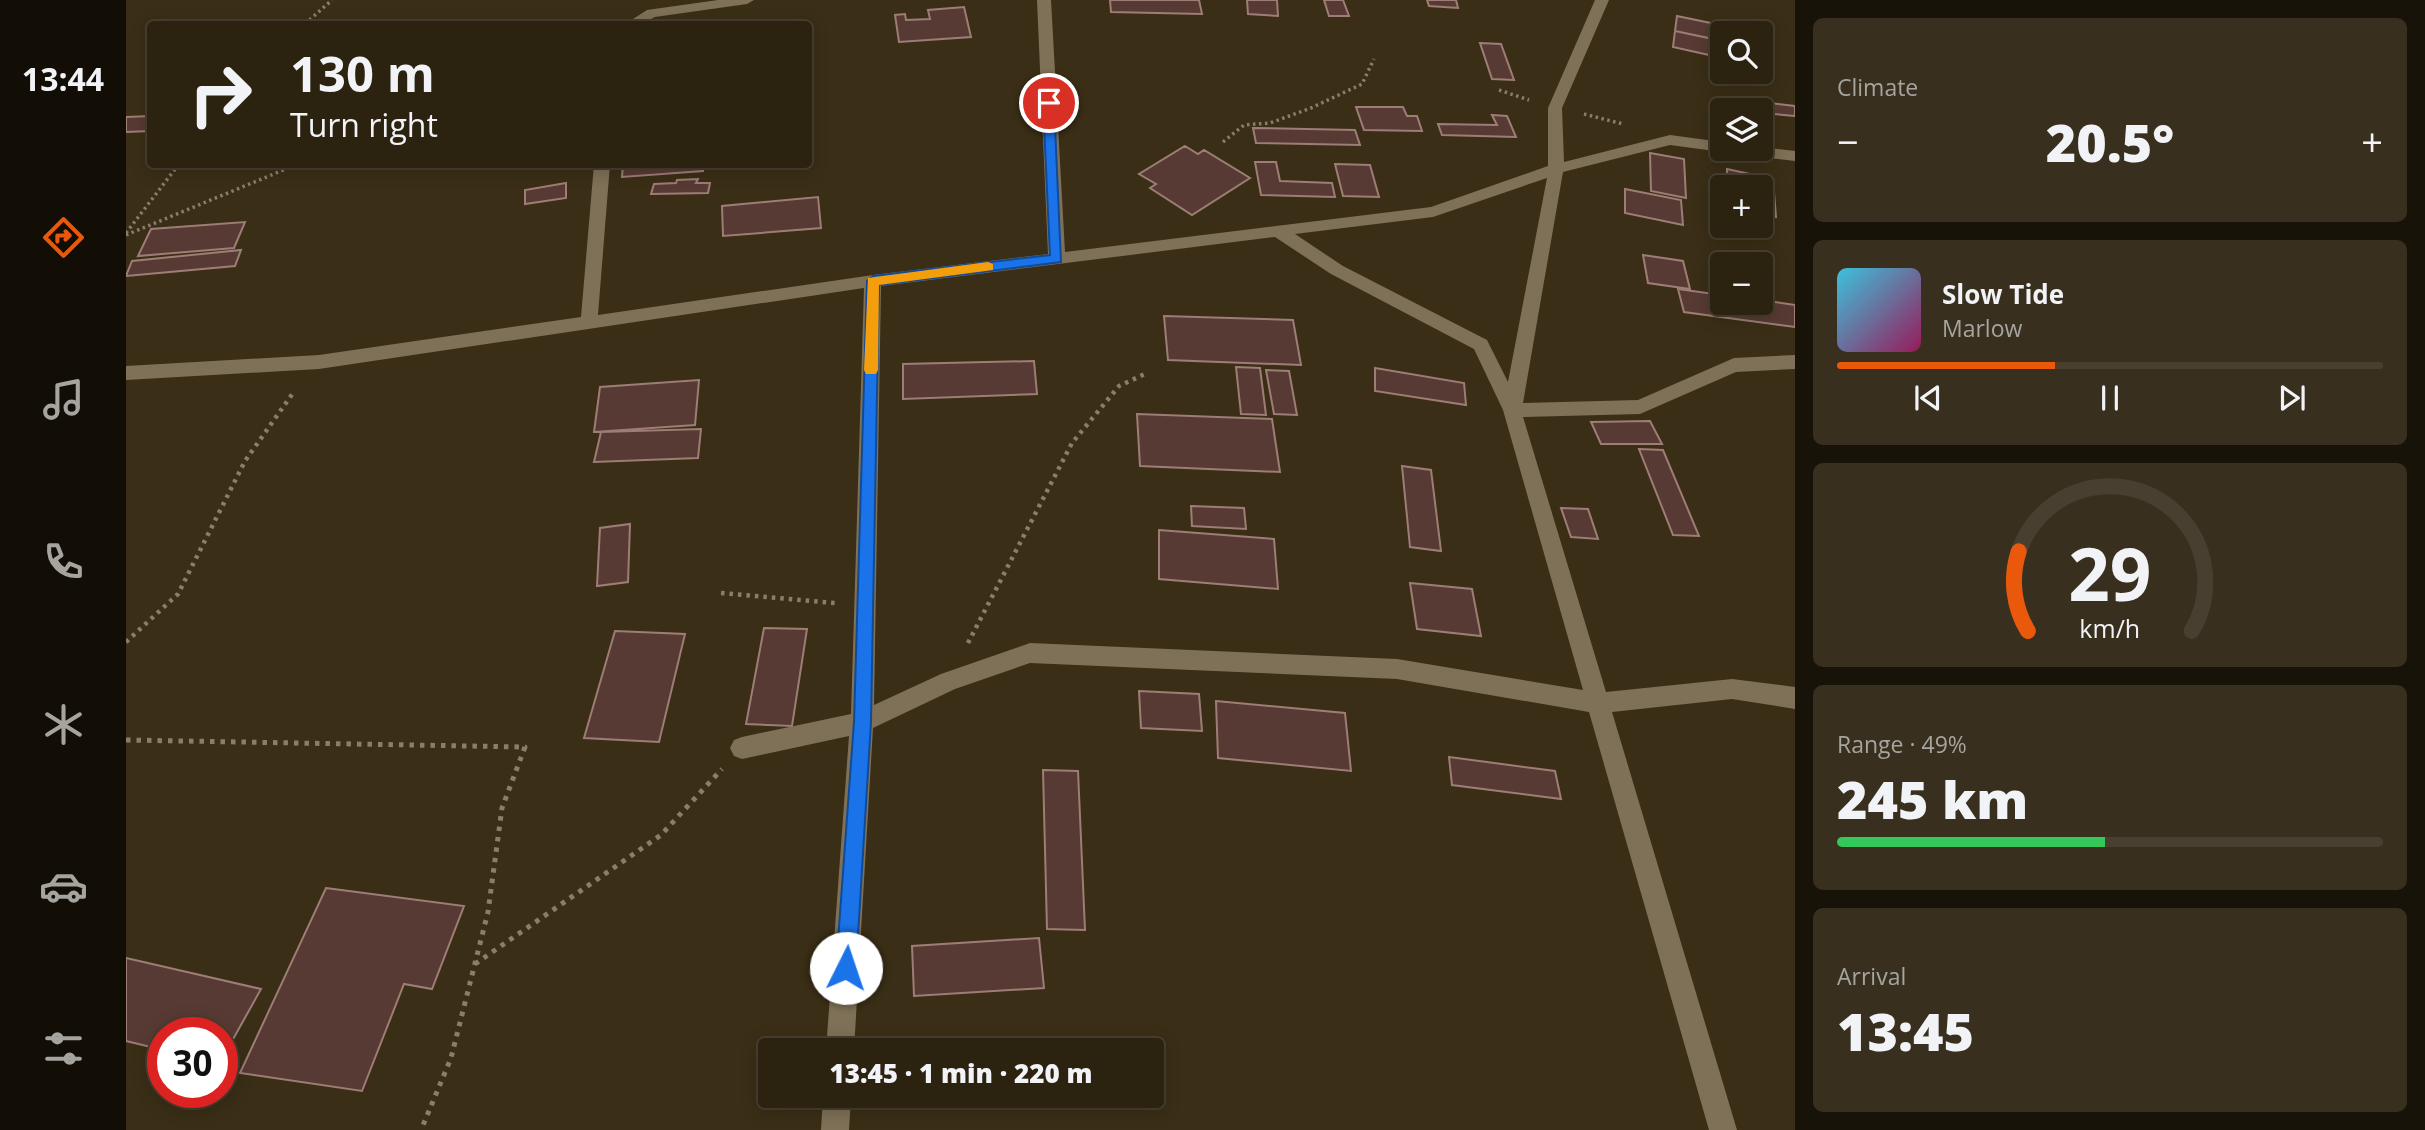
<!DOCTYPE html>
<html lang="en">
<head>
<meta charset="utf-8">
<style>
  body { margin:0; font-family:"Open Sans",sans-serif; background:#382f1e; color:#f1f3f6; height:100vh; display:flex; flex-direction:column; font-size:26px; white-space:nowrap }
  * { box-sizing:border-box; margin:0 }
  p { font-size:23px; color:#a6a49f }
  .icon { flex:none; width:38px; height:38px; fill:none; stroke:currentColor; stroke-width:2; stroke-linecap:round; stroke-linejoin:round }
  .map { position:relative; flex:1; overflow:hidden }
  .details { display:flex; flex-direction:column; gap:18px; padding:18px; background:#181309; width:630px }
  .details>* { flex:none }
  .top-card { position:absolute; left:21px; top:21px; width:665px; height:147px; border-radius:7px; box-shadow:0 4px 18px #0003,0 0 0 2px #483f30; background:#2c2210; color:#f1f3f6; overflow:hidden }
  .buttons { position:absolute; left:1584px; top:21px; display:grid; gap:14px }
  .buttons a { display:grid; place-items:center; width:63px; height:63px; border-radius:7px; background:#2c2210; box-shadow:0 4px 18px #0003,0 0 0 2px #483f30; font-size:35px }
  .speed { position:absolute; left:21px; top:1017px; display:flex; gap:14px; font-size:35px; font-weight:700; text-align:center }
  .speed>* { display:grid; place-content:center; width:91px; height:91px; border-radius:50%; background:#2c2210; box-shadow:0 4px 18px #0003,0 0 0 2px #483f30; line-height:1 }
  .speed .limit { border:10px solid #d22; background:#fff; color:#111 }
  .pin { position:absolute; display:grid; place-items:center; width:60px; height:60px; color:#fff; margin:-30px; border:4px solid #fff; border-radius:50%; box-shadow:0 2px 7px #0007 }
  .me { position:absolute; width:77px; margin:-38px; rotate:4deg; stroke-linejoin:round; filter:drop-shadow(0 0 5px #0008) }
  .turn { display:flex; align-items:center; gap:24px; height:147px; padding:0 28px; font-size:32px }
  .turn .icon { width:91px; height:91px; stroke-width:2.5 }
  .turn b { display:block; font-size:49px; line-height:60px }
  .big { font-size:52px; font-weight:800; line-height:1.1 }
  .details .card { flex:1; display:flex; flex-direction:column; justify-content:center; gap:10px; min-width:0; padding:0 24px; border-radius:10px; background:#382f1e }
  .details .dial { align-items:center; gap:0 }
  .dial svg { height:182px; overflow:visible; fill:none; stroke:#483f30; stroke-width:7; stroke-linecap:round; text-anchor:middle }
  .dial text { fill:#f1f3f6; stroke:none }
  .song { display:flex; align-items:center; gap:21px }
  .cover { width:84px; height:84px; border-radius:10px; background:linear-gradient(135deg,hsl(190 70% 55%),hsl(330 70% 35%)) }
  .played { height:7px; border-radius:4px; background:linear-gradient(90deg,#ea580c 40%,#483f30 40%) }
  .keys { display:flex; justify-content:space-around; direction:ltr }
  .heat { display:flex; justify-content:space-between; align-items:center; font-size:38px; direction:ltr }
  .charge { height:10px; border-radius:5px; background:linear-gradient(90deg,#34c759 49%,#483f30 0) }
  .trip { position:absolute; left:632px; top:1038px; width:406px; height:70px; border-radius:7px; background:#2c2210; box-shadow:0 4px 18px #0003,0 0 0 2px #483f30; font-weight:800; line-height:70px; text-align:center }
  main { display:flex; flex:1; min-height:0 }
  .dock { display:flex; flex-direction:column; width:126px; justify-content:space-around; align-items:center; background:#120e06; color:#a6a49f }
  .dock .icon { width:49px; height:49px }
  .dock .current { color:#ea580c }
  .dock b { font-size:32px; color:#f1f3f6 }
  .map>svg:first-child { display:block }
  .building { fill:#573a33; stroke:#9d7d75; stroke-width:2 }
  .lines { fill:none; stroke-linecap:round; stroke-linejoin:round }
  .path-far2 { stroke:#887e6a; stroke-width:3.5; stroke-dasharray:2.5 3.5; stroke-linecap:butt }
  .path-far1 { stroke:#887e6a; stroke-width:4.5; stroke-dasharray:3.5 5; stroke-linecap:butt }
  .path { stroke:#887e6a; stroke-width:5; stroke-dasharray:4.5 6; stroke-linecap:butt }
  .minor { fill:#7f7157; fill-rule:evenodd }
  .route { fill:#1a73e8; stroke:#114b97; stroke-width:2 }
  .slow { fill:#f59e0b }
</style>
</head>
<body>
<main>
<nav class="dock">
<b>13:44</b>
<svg class="icon current" aria-label="directions" viewBox="0 0 24 24"><path d="M12 3l9 9-9 9-9-9zM9 14v-3h6M13 9l2 2-2 2"/></svg>
<svg class="icon" aria-label="music" viewBox="0 0 24 24"><path d="M9 18V5l10-2v13"/><circle cx="6" cy="18" r="3"/><circle cx="16" cy="16" r="3"/></svg>
<svg class="icon" aria-label="phone" viewBox="0 0 24 24"><path d="M5 4h4l2 5-3 2q2 4 5 5l2-3 5 2v4C11 20 4 13 5 4z"/></svg>
<svg class="icon" aria-label="climate" viewBox="0 0 24 24"><path d="M12 3v18M4 7l16 10M4 17L20 7"/></svg>
<svg class="icon" aria-label="car" viewBox="0 0 24 24"><path d="M5 17H2v-5l4-1 3-4h7l3 4 3 1v5h-3M9 17h6M6 11h13"/><circle cx="7" cy="17" r="2"/><circle cx="17" cy="17" r="2"/></svg>
<svg class="icon" aria-label="filters" viewBox="0 0 24 24"><path d="M4 7h16M4 17h16"/><circle cx="9" cy="7" r="2"/><circle cx="15" cy="17" r="2"/></svg>
</nav>
<div class="map">
<svg width="1669" height="1130" viewBox="0 0 1669 1130">
  <rect width="100%" height="100%" fill="#3a2e16"/>
  <path class="building" d="M984 0H1073L1076 14 985 12Z
    M1121 0H1151L1152 16 1122 14Z
    M1198 0H1217L1223 16H1203Z
    M1301 0H1330L1332 8 1303 6Z
    M838 7 845 37 773 42 769 15 779 14 780 20 804 19 802 10Z
    M1551 16 1633 33H1596V41L1549 31Z
    M1549 31 1593 40 1592 57 1547 47Z
    M1354 43 1375 44 1388 80 1366 79Z
    M1644 103 1669 106V116L1648 114Z
    M1230 107H1277L1281 116H1291L1296 131 1238 130Z
    M1366 115 1381 116 1390 137 1316 135 1312 124 1371 125Z
    M24 116V131L0 132V117Z
    M1127 128 1229 130 1234 145 1130 143Z
    M1059 146 1072 154 1078 150 1124 178 1066 215 1024 188 1030 184 1013 174Z
    M1524 153 1558 159 1560 198 1525 191Z
    M1129 162H1150L1154 181 1206 183 1209 197 1135 195Z
    M497 164H577V171L496 177Z
    M1209 164 1244 165 1253 197 1217 196Z
    M1601 169 1647 179 1650 217 1634 214V187H1601Z
    M572 179 570 183H584L582 193 525 194 528 184 550 183 551 180Z
    M440 183V198L399 204V190Z
    M1499 189 1555 200 1557 225 1499 213Z
    M692 197 695 228 597 236 596 206Z
    M119 222 108 248 12 256 25 229Z
    M115 250 109 266 0 276 6 261Z
    M1517 255 1557 261 1564 289 1522 283Z
    M1552 289 1596 295V303H1634V300L1669 305V327L1558 312Z
    M1038 316 1167 320 1175 365 1042 360Z
    M908 361 911 394 777 399V364Z
    M1110 367 1134 368 1140 415 1115 414Z
    M1249 368 1338 383 1340 405 1249 391Z
    M1140 370 1163 371 1171 415 1148 414Z
    M573 380 569 425 468 432 474 387Z
    M1011 414 1146 419 1154 472 1014 466Z
    M1524 421 1536 444H1475L1465 422Z
    M575 429 572 458 468 462 475 432Z
    M1513 449 1537 450 1573 536 1547 535Z
    M1276 466 1305 470 1315 551 1284 547Z
    M1065 506 1118 508 1120 529 1066 526Z
    M1435 508 1462 509 1472 539 1445 537Z
    M504 524 502 582 471 586 474 528Z
    M1033 530 1148 539 1152 589 1033 579Z
    M1284 583 1346 589 1355 636 1291 629Z
    M638 628 681 629 666 726 620 724Z
    M489 631 559 634 533 742 458 738Z
    M1013 691 1073 694 1076 731 1015 728Z
    M1090 701 1219 713 1225 771 1092 758Z
    M1323 757 1429 771 1435 799 1326 785Z
    M917 770 952 771 959 930 921 929Z
    M200 888 338 906 306 989 278 984 236 1091 114 1073Z
    M913 938 918 988 788 996 786 946Z
    M0 958 135 989 96 1059V1032H37V1050L0 1041Z"/>
  <g class="lines">
    <path class="path-far2" d="M179 24 206 0
      M1373 90 1403 100
      M1458 114 1497 124
      M1097 142 1118 125 1144 123 1185 108 1236 84 1248 59
      M0 233 53 164
      M0 235 172 164"/>
    <path class="path-far1" d="M595 593 709 603
      M0 642 52 594 119 461 167 393
      M842 643 946 443 993 386 1021 373"/>
    <path class="path" d="M0 740 399 747 376 808 362 912 325 1058 295 1130
      M349 964 535 835 596 769"/>
    <path class="minor" d="M592 0H628L621 4 529 17 515 24H499L521 10Z
      M911 0H925L939 252 1305 207 1422 166V108L1469 0H1483L1436 108 1438 162 1544 135 1596 142V149H1602L1596 152 1544 145 1437 172 1397 403 1512 400 1608 358 1669 355V369L1610 372 1514 414 1397 417 1480 692 1606 679 1669 687V709L1606 699 1486 712 1611 1130H1583L1463 712 1271 679 904 663 829 689 747 728 728 1050H700L723 736 616 759 608 756 604 748 608 740 616 737 725 714 738 288 193 369 0 380V366L193 355 455 317 468 164H484L472 315 747 275 922 254ZM1421 178 1382 382 1361 340 1217 266 1169 234 1307 217ZM1149 237 1205 274 1348 349 1377 410 1457 690 1271 659 904 643 815 674 748 705 755 286Z
      M1634 147 1669 151V161L1613 154 1605 149Z
      M697 1096H725L723 1130H695Z"/>
  </g>
  <path class="route" d="M923 100 928 103 935 262 753 285 745 722 730 968 727 975 720 978 713 975 710 968 728 722 741 281 747 276 924 255 917 103Z"/>
  <path class="slow" d="M862 262 867 264V270L753 285 752 370 750 374H740L738 370 742 278Z"/>
</svg>
<div class="buttons">
<a><svg class="icon" aria-label="search" viewBox="0 0 24 24"><circle cx="10" cy="10" r="6"/><path d="M15 15l6 6"/></svg></a>
<a><svg class="icon" aria-label="layers" viewBox="0 0 24 24"><path d="M12 4l9 5-9 5-9-5zM3 14l9 5 9-5"/></svg></a>
<a>+</a>
<a>−</a>
</div>
<div class="speed"><div class="limit">30</div></div>
<div class="pin" style="left:923px;top:103px;background:#d93025"><svg class="icon" aria-label="arrive" viewBox="0 0 24 24"><path d="M6 21V4h12l-3 4 3 4H6"/></svg></div>
<svg class="me" style="left:720px;top:968px" viewBox="-20 -20 40 40"><circle r="19" fill="#fff"/><path d="M0-13L10 11 0 6-10 11z" fill="#1a73e8"/></svg>
<div class="trip">13:45 · 1 min · 220 m</div>
<div class="top-card">
<div class="turn"><svg class="icon" aria-label="right" viewBox="0 0 24 24"><path d="M7 20v-9h11M14 6l5 5-5 5"/></svg><div><b>130 m</b>Turn right</div></div>
</div>
</div>
<section class="details">
<div class="card"><p>Climate</p>
<div class="heat"><a>−</a><b class="big">20.5°</b><a>+</a></div>
</div>
<div class="card">
<div class="song"><i class="cover"></i><div><b>Slow Tide</b><p>Marlow</p></div></div>
<div class="played"></div>
<div class="keys"><svg class="icon" aria-label="previous" viewBox="0 0 24 24"><path d="M18 5L8 12l10 7zM5 5v14"/></svg><svg class="icon" aria-label="pause" viewBox="0 0 24 24"><path d="M8 5v14M16 5v14"/></svg><svg class="icon" aria-label="next" viewBox="0 0 24 24"><path d="M6 5l10 7-10 7zM19 5v14"/></svg></div>
</div>
<div class="card dial"><svg viewBox="0 0 100 80">
<path d="M14 69A42 42 0 1 1 86 69"/>
<path d="M14 69A42 42 0 0 1 10 34" stroke="#ea580c"/>
<text x="50" y="56" font-size="32" font-weight="700">29</text>
<text x="50" y="72" font-size="11">km/h</text>
</svg></div>
<div class="card"><p>Range · 49%</p><b class="big">245 km</b><div class="charge"></div></div>
<div class="card"><p>Arrival</p><b class="big">13:45</b></div>
</section>
</main>
</body>
</html>
